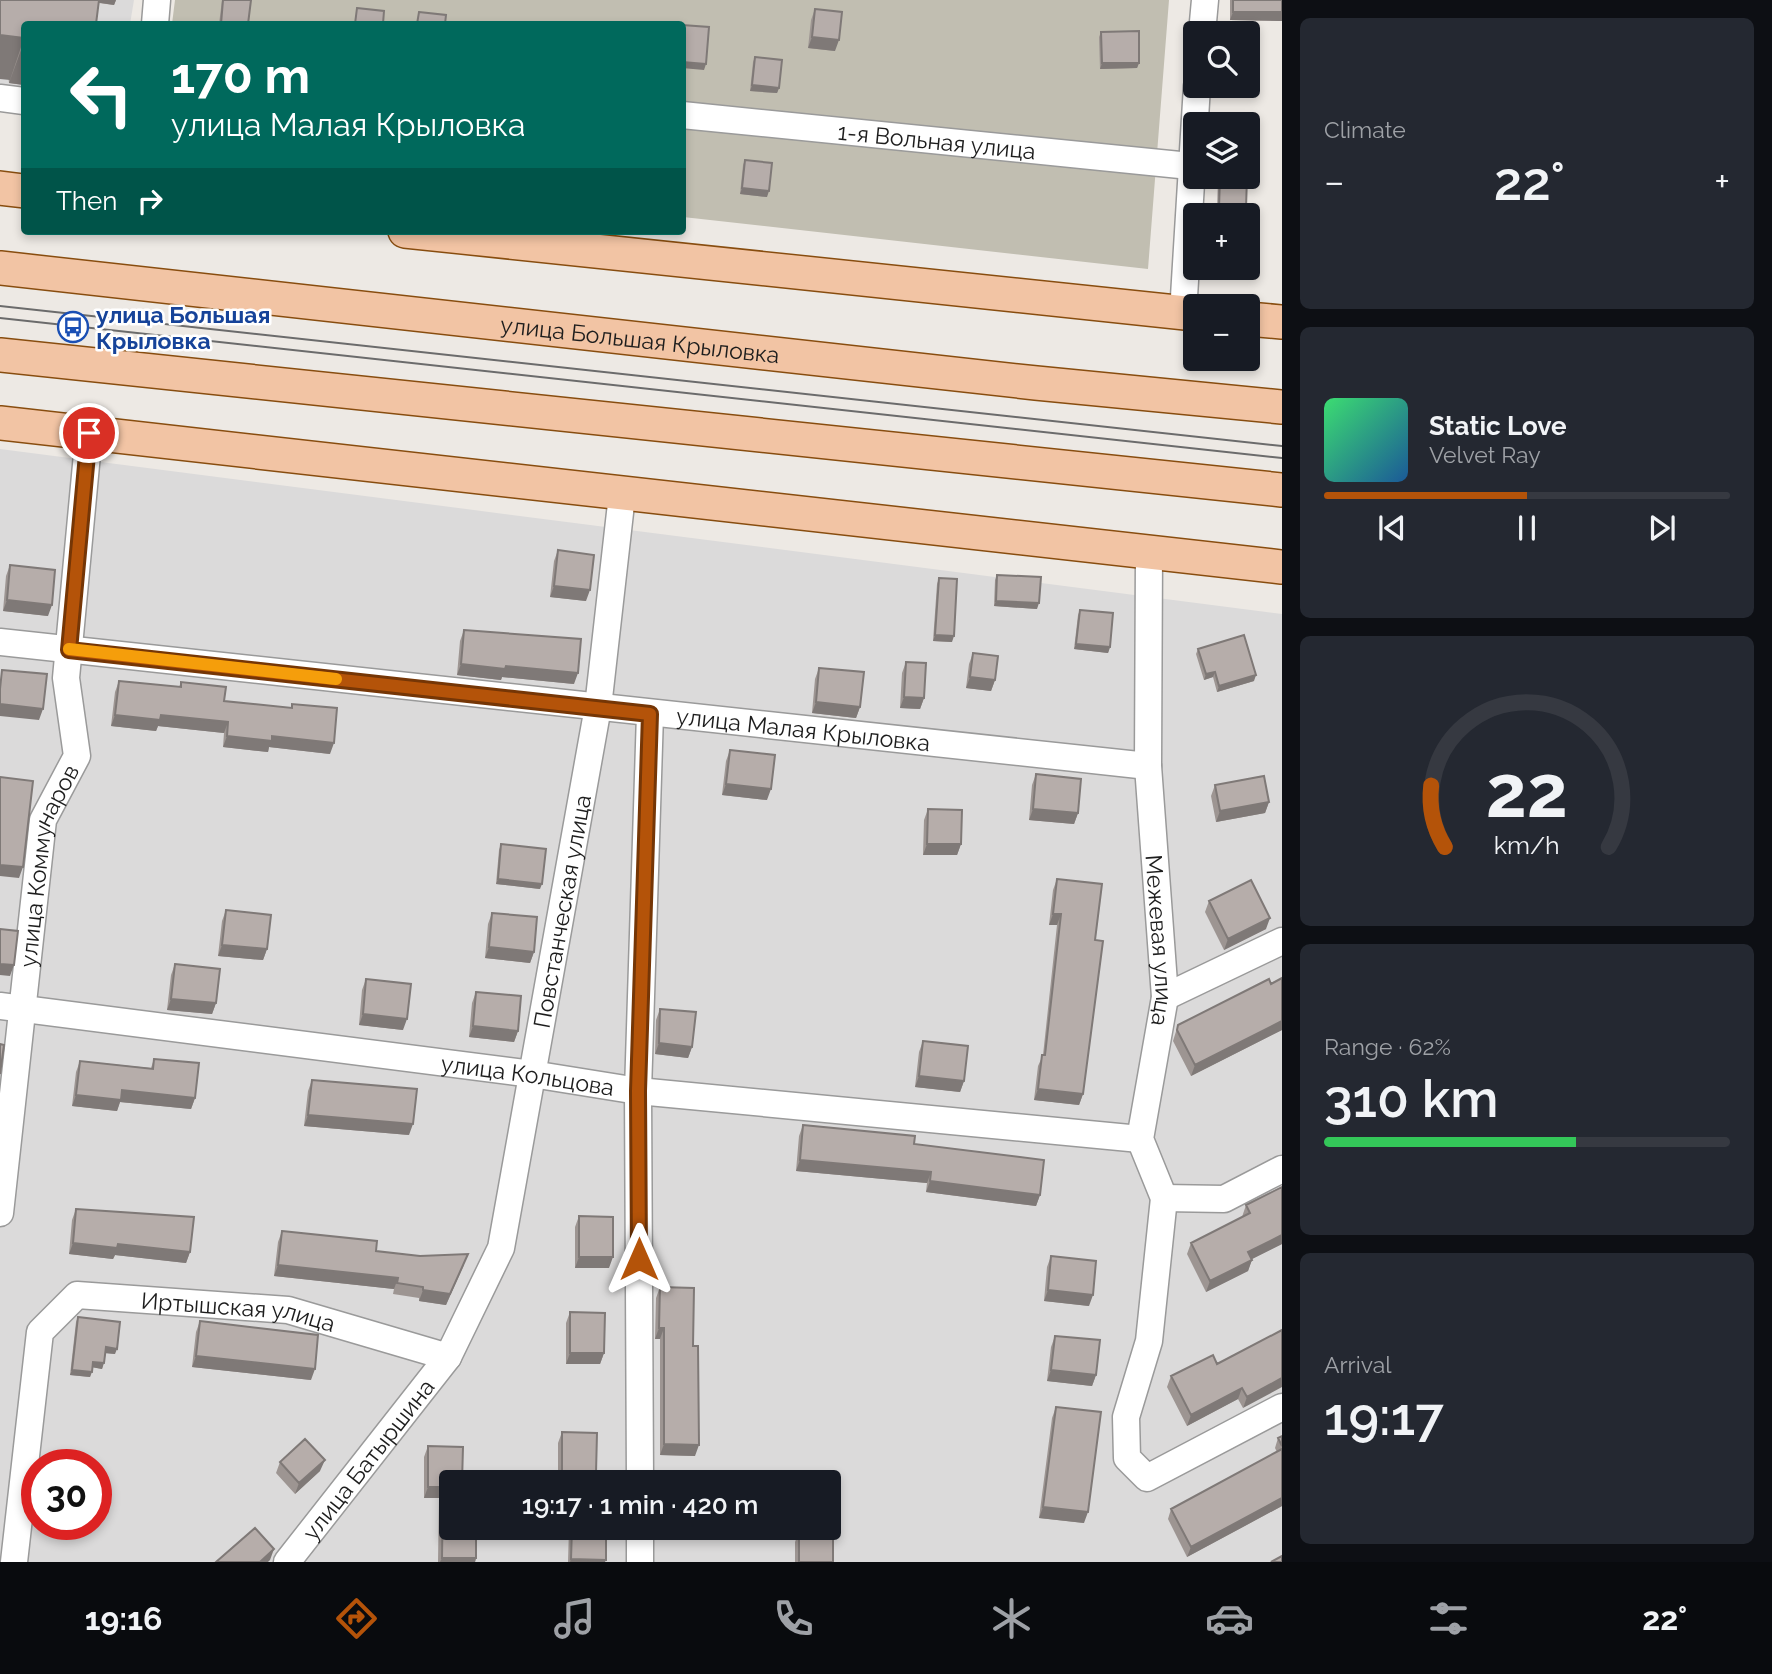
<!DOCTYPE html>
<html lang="en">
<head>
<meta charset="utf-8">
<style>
  body { margin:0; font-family:Raleway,sans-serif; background:#242831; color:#f1f3f6; height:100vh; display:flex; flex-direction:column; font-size:26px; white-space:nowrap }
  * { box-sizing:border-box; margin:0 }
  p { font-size:23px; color:#9ea1a6 }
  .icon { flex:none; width:38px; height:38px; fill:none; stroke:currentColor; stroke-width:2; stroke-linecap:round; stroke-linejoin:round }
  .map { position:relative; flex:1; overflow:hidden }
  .details { display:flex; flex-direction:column; gap:18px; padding:18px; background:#0d0f14; width:490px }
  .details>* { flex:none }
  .top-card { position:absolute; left:21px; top:21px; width:665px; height:214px; border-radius:7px; box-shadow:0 4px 10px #0003; background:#00695c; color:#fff; overflow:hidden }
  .fabs { position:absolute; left:1183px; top:21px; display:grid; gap:14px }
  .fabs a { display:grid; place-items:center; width:77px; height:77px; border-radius:7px; background:#171b24; box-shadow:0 4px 10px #0003; font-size:35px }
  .speed { position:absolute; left:21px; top:1449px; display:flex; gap:14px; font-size:35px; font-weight:700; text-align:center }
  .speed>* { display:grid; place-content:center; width:91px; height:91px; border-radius:50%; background:#171b24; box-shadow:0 4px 10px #0003; line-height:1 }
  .speed .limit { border:10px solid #d22; background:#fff; color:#111 }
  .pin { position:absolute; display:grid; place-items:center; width:60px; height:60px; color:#fff; margin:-30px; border:4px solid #fff; border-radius:50%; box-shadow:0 2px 7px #0007 }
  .me { position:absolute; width:77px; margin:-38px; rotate:0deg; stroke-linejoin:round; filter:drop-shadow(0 0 5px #0008) }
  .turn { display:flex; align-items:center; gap:24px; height:147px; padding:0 35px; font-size:32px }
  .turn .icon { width:91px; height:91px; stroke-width:2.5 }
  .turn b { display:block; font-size:49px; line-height:60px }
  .then { display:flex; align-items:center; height:66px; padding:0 35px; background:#0003; gap:14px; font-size:26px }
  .big { font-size:52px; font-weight:600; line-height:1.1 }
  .details .card { flex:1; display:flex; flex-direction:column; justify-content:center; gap:10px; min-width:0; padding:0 24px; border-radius:10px; background:#242831 }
  .details .dial { align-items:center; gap:0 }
  .dial svg { height:182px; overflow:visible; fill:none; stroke:#363941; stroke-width:7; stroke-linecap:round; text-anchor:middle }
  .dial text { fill:#f1f3f6; stroke:none }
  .song { display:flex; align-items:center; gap:21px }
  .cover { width:84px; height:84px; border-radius:10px; background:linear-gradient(135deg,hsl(140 70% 55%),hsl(210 70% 35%)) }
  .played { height:7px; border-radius:4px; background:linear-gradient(90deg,#b45309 50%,#363941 50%) }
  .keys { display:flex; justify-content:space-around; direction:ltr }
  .heat { display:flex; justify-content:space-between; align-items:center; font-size:38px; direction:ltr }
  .charge { height:10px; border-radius:5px; background:linear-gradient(90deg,#34c759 62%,#363941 0) }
  .trip { position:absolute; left:439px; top:1470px; width:402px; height:70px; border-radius:7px; background:#171b24; box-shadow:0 4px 10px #0003; font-weight:600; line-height:70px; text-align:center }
  .tab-bar { display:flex; height:112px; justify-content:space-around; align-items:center; background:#090b0e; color:#9ea1a6 }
  .tab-bar .icon { width:49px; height:49px }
  .tab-bar .selected { color:#b45309 }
  .tab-bar b { font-size:32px; color:#f1f3f6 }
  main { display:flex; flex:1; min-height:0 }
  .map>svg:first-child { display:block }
  .residential { fill:#dbdada; fill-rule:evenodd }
  .construction { fill:#c1beb1 }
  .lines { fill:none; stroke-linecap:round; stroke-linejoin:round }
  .minor-casing { stroke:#9a9a9a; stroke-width:29 }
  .major-casing { stroke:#884d0f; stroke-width:36 }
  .minor { stroke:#fff; stroke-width:26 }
  .major { stroke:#f2c4a4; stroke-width:33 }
  .tram { stroke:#6b6b6b; stroke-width:2 }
  .wall { fill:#9d9592 }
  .shaded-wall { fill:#7f7977 }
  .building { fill:#b6adaa; stroke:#7f7977; stroke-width:2 }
  .route-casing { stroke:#753606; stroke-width:18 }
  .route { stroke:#b45309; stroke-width:12 }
  .slow { stroke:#f59e0b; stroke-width:12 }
  .labels { text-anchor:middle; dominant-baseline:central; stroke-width:5; stroke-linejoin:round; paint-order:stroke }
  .street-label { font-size:23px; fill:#1d1d1d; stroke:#fff }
  .transit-label { font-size:23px; font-weight:bold; fill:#164399; stroke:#fff; text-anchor:start }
</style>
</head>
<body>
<main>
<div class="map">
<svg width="1282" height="1562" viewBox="0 0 1282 1562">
  <rect width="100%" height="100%" fill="#ede9e4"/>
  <path class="residential" d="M0 0H134L130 24H24V108L0 107Z
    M0 449 1282 614V1562H0ZM37 1465H96V1524H37ZM452 1482H830V1528H452Z"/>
  <path class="construction" d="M175 0H1169L1148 269 683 217 682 24H172Z"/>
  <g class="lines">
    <g class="minor-casing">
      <g id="minor">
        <path d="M155 24 157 0"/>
        <path d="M1202 33 1205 0"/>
        <path d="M0 98 24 101"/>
        <path id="s1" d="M682 115 1190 166"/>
        <path d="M1183 313 1197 86"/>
        <path id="s2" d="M1149 553 1148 766 1165 997 1140 1139 1164 1198 1149 1341 1126 1417 1127 1458 1147 1478 1282 1407"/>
        <path id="s3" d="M0 642 1148 766"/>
        <path d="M1165 997 1282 941"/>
        <path id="s4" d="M0 1006 532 1074 638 1091 1140 1139"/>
        <path d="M1164 1198 1224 1199 1282 1169"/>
        <path id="s5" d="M0 1213 43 820 77 756 66 678 89 433"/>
        <path d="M640 1482 638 1091 650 714"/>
        <path d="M640 1528V1562"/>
        <path id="s6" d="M14 1562 40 1332 77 1295 288 1310 448 1357"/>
        <path id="s7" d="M287 1562 448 1357 501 1248 598 707 622 495"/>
      </g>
    </g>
    <g class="major-casing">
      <g id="major">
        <path d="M0 188 24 191"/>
        <path d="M405 231 1195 314"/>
        <path id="s8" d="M0 268 1036 383 1282 407"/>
        <path d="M1248 319 1282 322"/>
        <path d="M0 355 1282 490"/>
        <path d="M0 423 1282 567"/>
      </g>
    </g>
    <use href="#minor" class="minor"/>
    <use href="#major" class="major"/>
    <path class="tram" d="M0 306 1282 446
      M0 318 1282 458"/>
  </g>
  <path class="wall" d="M0 0H116L114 5 99 3 24 24V85L9 83Z
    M222 0H251L248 24H219Z
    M1230 0H1282V21L1230 20Z
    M815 9 835 51 808 48 811 20Z
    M1101 32 1139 63 1137 68 1100 69 1099 37Z
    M755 57 779 88 777 93 750 91 753 62Z
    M745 160 767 197 740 194 743 165Z
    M1218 177H1247L1244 213H1217Z
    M558 550 586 601 550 597 554 561Z
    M10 565 48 616 3 611 6 576Z
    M997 575 1037 609 994 606 995 580Z
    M939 578 952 642 933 641 937 584Z
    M1080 610 1110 647 1108 653 1074 649 1078 615Z
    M464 630 574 684 502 677 501 680 457 675 460 641Z
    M1198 649 1254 681 1217 692 1213 677 1204 680 1196 654Z
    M973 653 995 680 991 691 966 688 969 664Z
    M906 662 924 698 920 709 900 708 902 673Z
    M819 668 860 707 856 718 812 713 815 679Z
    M119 681 179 687 181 682 224 701 291 708 292 704 330 754 269 747 268 752 223 747 224 733 158 726 156 731 111 726 115 692Z
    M730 750 767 800 722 795 726 761Z
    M1036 774 1078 813 1074 824 1029 820 1032 785Z
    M1215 785 1269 802 1265 813 1216 822 1211 796Z
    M928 809 961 844 957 855H923L924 820Z
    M501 844 540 889 496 884 499 850Z
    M1057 879 1095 940 1083 1094 1079 1105 1034 1100 1038 1066 1043 1055 1057 925H1049L1053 890Z
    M1209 901 1266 929 1224 950 1205 912Z
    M226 910 267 949 263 960 218 956 222 921Z
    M492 913 534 952 530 963 485 958 488 924Z
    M175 964 216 1003 212 1014 167 1010 171 975Z
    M1282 978V1030L1191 1076 1173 1041 1178 1025Z
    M366 979 403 1030 359 1025 362 990Z
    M476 992 518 1031 514 1042 469 1037 472 1003Z
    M660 1009 692 1047 688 1058 655 1054 656 1020Z
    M923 1041 964 1081 960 1092 915 1087 919 1052Z
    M154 1059 195 1098 191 1109 120 1102 117 1111 72 1106 76 1072 80 1061 151 1068Z
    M312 1080 409 1135 304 1126 308 1091Z
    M803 1125 1040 1195 1036 1206 926 1192 927 1183 796 1171 799 1136Z
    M1246 1205 1282 1244 1252 1259 1248 1271 1206 1292 1187 1254 1191 1243 1242 1217Z
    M76 1209 190 1252 186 1263 115 1255 113 1259 69 1254 72 1220Z
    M579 1216 609 1268H575V1227Z
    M282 1231 376 1251 464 1265 446 1305 419 1301V1298L393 1294 394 1289 274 1276 278 1242Z
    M1051 1256 1089 1306 1044 1301 1047 1267Z
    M660 1287 693 1346 695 1456 660 1455V1339H655L656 1298Z
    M570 1312 604 1353 600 1364H566V1323Z
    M78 1317 115 1354 106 1353 102 1369 92 1367 90 1377 70 1375 76 1322Z
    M200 1321 311 1380 192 1367 196 1332Z
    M1282 1330 1243 1408 1238 1399 1187 1426 1167 1387 1171 1376 1217 1364Z
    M1055 1336 1096 1375 1092 1386 1047 1381 1051 1347Z
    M1056 1407 1084 1523 1039 1518 1052 1418Z
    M562 1432 593 1482H558V1443Z
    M1282 1437V1506L1187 1557 1168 1519 1171 1509 1277 1452 1275 1448 1278 1438Z
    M428 1446 463 1447 452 1528 476 1558 475 1562H438L439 1498H424V1457Z
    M280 1462 320 1471 295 1494 276 1473Z
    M569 1528H606L605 1562H568Z
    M799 1531 833 1562H795V1542Z"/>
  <path class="shaded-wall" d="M89 0H116L114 5 88 1Z
    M1233 12H1282V21L1230 20Z
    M0 35 24 38 10 80 0 79Z
    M812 37 839 40 835 51 808 48Z
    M24 42V85L9 83Z
    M682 62 706 64 704 70 682 68Z
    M1102 63H1139L1137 68 1100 69Z
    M1248 82H1254L1252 88H1225L1226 86H1248Z
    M752 85 779 88 777 93 750 91Z
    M742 188 769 191 767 197 740 194Z
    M1219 208H1246L1244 213H1217Z
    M554 586 590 590 586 601 550 597Z
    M7 600 52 605 48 616 3 611Z
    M996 601 1039 603 1037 609 994 606Z
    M935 635 954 636 952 642 933 641Z
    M1076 644 1110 647 1108 653 1074 649Z
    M461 664 506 666 578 673 574 684 502 677 501 680 457 675Z
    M1215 672 1213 677 1204 680 1206 674Z
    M1256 675 1254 681 1217 692 1219 686Z
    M970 677 995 680 991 691 966 688Z
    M904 697 924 698 920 709 900 708Z
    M816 702 860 707 856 718 812 713Z
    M0 704 43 709 39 720 0 716Z
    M115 715H161L228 722 224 733 158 726 156 731 111 726Z
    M227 736H272L334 743 330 754 269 747 268 752 223 747Z
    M726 784 771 789 767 800 722 795Z
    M1269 802 1265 813 1216 822 1220 811Z
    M1033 809 1078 813 1074 824 1029 820Z
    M927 844H961L957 855H923Z
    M0 865 23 867 19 878 0 876Z
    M498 879 542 884 540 889 496 884Z
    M1053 914H1061L1057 925H1049Z
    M1270 918 1266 929 1224 950 1228 939Z
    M222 945 267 949 263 960 218 956Z
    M489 947 534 952 530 963 485 958Z
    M0 964 14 965 10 976 0 975Z
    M171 999 216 1003 212 1014 167 1010Z
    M363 1014 407 1019 403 1030 359 1025Z
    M1282 1021V1030L1191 1076 1195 1065Z
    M473 1026 518 1031 514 1042 469 1037Z
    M659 1043 692 1047 688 1058 655 1054Z
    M919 1076 964 1081 960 1092 915 1087Z
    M1038 1089 1083 1094 1079 1105 1034 1100Z
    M122 1090 195 1098 191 1109 120 1102 117 1111 72 1106 76 1095Z
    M308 1115 413 1124 409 1135 304 1126Z
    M800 1160 931 1172 927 1183 796 1171Z
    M930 1181 1040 1195 1036 1206 926 1192Z
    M1282 1235V1244L1244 1263 1248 1252Z
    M73 1243 118 1244 190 1252 186 1263 115 1255 113 1259 69 1254Z
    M468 1254 446 1305 419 1301 423 1290Z
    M579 1257H613L609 1268H575Z
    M1252 1260 1248 1271 1206 1292 1210 1281Z
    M278 1265 398 1278 394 1289 274 1276Z
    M1048 1290 1093 1295 1089 1306 1044 1301Z
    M659 1328H664L660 1339H655Z
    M106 1347 117 1349 115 1354 104 1353Z
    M570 1353H604L600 1364H566Z
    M196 1356 315 1369 311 1380 192 1367Z
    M93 1362 104 1363 102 1369 91 1367Z
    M72 1370 92 1372 90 1377 70 1375Z
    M1051 1370 1096 1375 1092 1386 1047 1381Z
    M1282 1378V1387L1243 1408 1247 1397Z
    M1242 1388 1238 1399 1187 1426 1191 1415Z
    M664 1444 699 1445 695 1456 660 1455Z
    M325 1460 320 1471 295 1494 299 1483Z
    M562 1473H596L593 1482H558Z
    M428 1487H443L439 1498H424Z
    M1282 1498V1506L1187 1557 1191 1547Z
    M1043 1507 1088 1512 1084 1523 1039 1518Z
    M274 1549 270 1560 268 1562H260Z
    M442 1558H476L475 1562H440Z
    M571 1559 606 1560 605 1562H570Z"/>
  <path class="building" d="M0 0H99L96 24H24V38L0 35Z
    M223 0H251L248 24H221Z
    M1233 0H1282V12H1233Z
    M357 8 384 11 383 24H355Z
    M815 9 842 12 839 40 812 37Z
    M419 12 446 15 445 24H417Z
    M682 25 709 27 706 64 682 62Z
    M1139 31V63H1102L1101 32Z
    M1248 54H1255L1254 82H1248Z
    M755 57 782 60 779 88 752 85Z
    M1223 118 1250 119 1248 159V124H1222Z
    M745 160 772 163 769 191 742 188Z
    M1220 177H1247L1246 208H1219Z
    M558 550 594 555 590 590 554 586Z
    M10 565 55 570 52 605 7 600Z
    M997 575 1041 577 1039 603 996 601Z
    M939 578 957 579 954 636 935 635Z
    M1080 610 1113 613 1110 647 1076 644Z
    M464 630 581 639 578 673 506 666 505 669 461 664Z
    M1244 635 1256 675 1219 686 1215 672 1206 674 1198 649Z
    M973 653 998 656 995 680 970 677Z
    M906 662 926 663 924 698 904 697Z
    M819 668 864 672 860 707 816 702Z
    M2 670 47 674 43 709 0 704V689Z
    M119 681 181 687V682L226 687 224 701 292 708V704L337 708 334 743 272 736V741L227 736 228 722 161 715 160 720 115 715Z
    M730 750 775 755 771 789 726 784Z
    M1036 774 1081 779 1078 813 1033 809Z
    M1264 776 1269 802 1220 811 1215 785Z
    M0 777 33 781 23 867 0 865Z
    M928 809 962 810 961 844H927Z
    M501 844 546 849 542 884 498 879Z
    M1057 879 1102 884 1095 940 1103 941 1083 1094 1038 1089 1042 1055H1045L1061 914H1053Z
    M1251 880 1270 918 1228 939 1209 901Z
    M226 910 271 915 267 949 222 945Z
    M492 913 537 917 534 952 489 947Z
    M0 929 18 931 14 965 0 964Z
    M175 964 220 969 216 1003 171 999Z
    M1282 978V1021L1195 1065 1177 1030 1178 1025 1269 979 1271 984Z
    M366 979 411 984 407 1019 363 1014Z
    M476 992 521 996 518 1031 473 1026Z
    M660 1009 696 1012 692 1047 659 1043Z
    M923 1041 968 1046 964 1081 919 1076Z
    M0 1044 4 1045 0 1074Z
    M154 1059 199 1063 195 1098 122 1090 121 1100 76 1095 80 1061 153 1069Z
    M312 1080 417 1089 413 1124 308 1115Z
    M803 1125 915 1136 914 1144 1044 1160 1040 1195 930 1181 931 1172 800 1160Z
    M1282 1187V1235L1248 1252 1252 1260 1210 1281 1191 1243 1250 1213 1246 1205Z
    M76 1209 194 1217 190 1252 118 1244 117 1248 73 1243Z
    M579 1216 613 1217V1257H579Z
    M282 1231 377 1241 376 1251 420 1256 468 1254 450 1294 423 1290V1287L397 1283 398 1278 278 1265Z
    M1051 1256 1096 1261 1093 1295 1048 1290Z
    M660 1287 694 1288 693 1346H698L699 1445 664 1444V1328H659Z
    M570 1312 605 1313 604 1353H570Z
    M78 1317 120 1322 117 1349 106 1347 104 1363 93 1362 92 1372 72 1370Z
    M200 1321 318 1335 315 1369 196 1356Z
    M1282 1330V1378L1247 1397 1242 1388 1191 1415 1171 1376 1213 1355 1217 1364Z
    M1055 1336 1100 1340 1096 1375 1051 1370Z
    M1056 1407 1101 1412 1088 1512 1043 1507Z
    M562 1432 597 1433 596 1473H562Z
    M1282 1436V1446L1278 1438Z
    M305 1439 325 1460 299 1483 280 1462Z
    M428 1446 463 1447 462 1482H452V1528H476V1558H442L443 1487H428Z
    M1282 1449V1498L1191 1547 1171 1509Z
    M255 1528 274 1549 260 1562H216Z
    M572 1528H606V1560L571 1559Z
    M799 1531 833 1532V1562H799Z
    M1282 1556V1562H1271Z"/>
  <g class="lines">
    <g class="route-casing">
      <path id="route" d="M89 433 69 650 650 714 638 1091 639 1259"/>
    </g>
    <use href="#route" class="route"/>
    <path class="slow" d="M69 649 336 679"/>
  </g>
  <defs>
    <g id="bus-ring" transform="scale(1.575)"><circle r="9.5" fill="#fff" stroke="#1a4fb4" stroke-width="1.5"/><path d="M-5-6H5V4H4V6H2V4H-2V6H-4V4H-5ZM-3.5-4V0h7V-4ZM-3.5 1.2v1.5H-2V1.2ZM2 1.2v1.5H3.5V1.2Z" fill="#1a4fb4"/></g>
  </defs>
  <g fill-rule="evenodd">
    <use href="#bus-ring" x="73" y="327"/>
  </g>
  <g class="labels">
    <g class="street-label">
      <text stroke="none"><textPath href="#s1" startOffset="256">1-я Вольная улица</textPath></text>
      <text stroke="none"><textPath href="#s8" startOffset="644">улица Большая Крыловка</textPath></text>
      <text stroke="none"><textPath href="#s3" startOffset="808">улица Малая Крыловка</textPath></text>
      <text stroke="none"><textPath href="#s5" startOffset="352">улица Коммунаров</textPath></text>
      <text stroke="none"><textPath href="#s7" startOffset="724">Повстанческая улица</textPath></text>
      <text stroke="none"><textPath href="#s2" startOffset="388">Межевая улица</textPath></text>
      <text stroke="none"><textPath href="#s4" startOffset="532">улица Кольцова</textPath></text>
      <text stroke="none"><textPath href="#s6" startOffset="446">Иртышская улица</textPath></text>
      <text stroke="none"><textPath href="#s7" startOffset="131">улица Батыршина</textPath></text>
    </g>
    <g class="transit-label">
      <text x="96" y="314">улица Большая<tspan x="96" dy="26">Крыловка</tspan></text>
    </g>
  </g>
</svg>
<div class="fabs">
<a><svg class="icon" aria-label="search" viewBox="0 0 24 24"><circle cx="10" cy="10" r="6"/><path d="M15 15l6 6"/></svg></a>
<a><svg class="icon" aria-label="layers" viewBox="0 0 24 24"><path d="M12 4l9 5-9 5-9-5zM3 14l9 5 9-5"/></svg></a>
<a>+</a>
<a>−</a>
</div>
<div class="speed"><div class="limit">30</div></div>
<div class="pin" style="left:89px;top:433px;background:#d93025"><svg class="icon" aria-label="arrive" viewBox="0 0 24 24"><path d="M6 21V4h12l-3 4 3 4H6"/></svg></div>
<svg class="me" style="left:639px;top:1259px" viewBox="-20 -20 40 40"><path d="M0-17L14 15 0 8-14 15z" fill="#b45309" stroke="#fff" stroke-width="4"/></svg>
<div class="trip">19:17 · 1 min · 420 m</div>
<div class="top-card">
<div class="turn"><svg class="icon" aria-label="left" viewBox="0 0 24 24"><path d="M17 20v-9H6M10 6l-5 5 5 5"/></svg><div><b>170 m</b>улица Малая Крыловка</div></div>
<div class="then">Then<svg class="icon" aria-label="right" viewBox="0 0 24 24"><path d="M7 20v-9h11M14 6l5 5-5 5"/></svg></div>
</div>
</div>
<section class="details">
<div class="card"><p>Climate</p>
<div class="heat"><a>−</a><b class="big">22°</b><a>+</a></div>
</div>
<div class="card">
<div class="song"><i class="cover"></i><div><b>Static Love</b><p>Velvet Ray</p></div></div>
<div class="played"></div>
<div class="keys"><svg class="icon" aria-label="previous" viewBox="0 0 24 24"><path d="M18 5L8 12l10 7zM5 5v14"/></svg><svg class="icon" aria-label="pause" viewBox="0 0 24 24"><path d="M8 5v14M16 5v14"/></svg><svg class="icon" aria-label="next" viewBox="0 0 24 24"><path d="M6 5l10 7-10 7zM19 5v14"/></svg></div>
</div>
<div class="card dial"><svg viewBox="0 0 100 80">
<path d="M14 69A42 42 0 1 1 86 69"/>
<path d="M14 69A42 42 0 0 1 8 42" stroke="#b45309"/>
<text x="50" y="56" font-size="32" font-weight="700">22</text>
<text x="50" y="72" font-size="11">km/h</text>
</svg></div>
<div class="card"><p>Range · 62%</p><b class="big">310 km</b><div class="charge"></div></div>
<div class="card"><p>Arrival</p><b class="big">19:17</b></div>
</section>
</main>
<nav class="tab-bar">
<b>19:16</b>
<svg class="icon selected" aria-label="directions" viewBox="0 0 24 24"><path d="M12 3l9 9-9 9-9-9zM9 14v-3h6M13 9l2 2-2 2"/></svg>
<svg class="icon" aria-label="music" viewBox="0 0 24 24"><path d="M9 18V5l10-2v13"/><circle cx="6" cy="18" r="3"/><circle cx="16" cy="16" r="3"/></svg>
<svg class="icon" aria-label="phone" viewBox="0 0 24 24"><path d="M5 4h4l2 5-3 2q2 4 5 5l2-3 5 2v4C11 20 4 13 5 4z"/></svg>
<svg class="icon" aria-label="climate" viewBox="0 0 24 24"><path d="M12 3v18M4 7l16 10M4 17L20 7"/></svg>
<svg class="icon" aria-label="car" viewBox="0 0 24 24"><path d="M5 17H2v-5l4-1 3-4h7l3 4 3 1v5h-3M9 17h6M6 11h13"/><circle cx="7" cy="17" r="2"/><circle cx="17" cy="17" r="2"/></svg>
<svg class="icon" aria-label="filters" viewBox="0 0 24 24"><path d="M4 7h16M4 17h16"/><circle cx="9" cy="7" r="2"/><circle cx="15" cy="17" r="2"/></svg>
<b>22°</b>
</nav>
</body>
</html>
